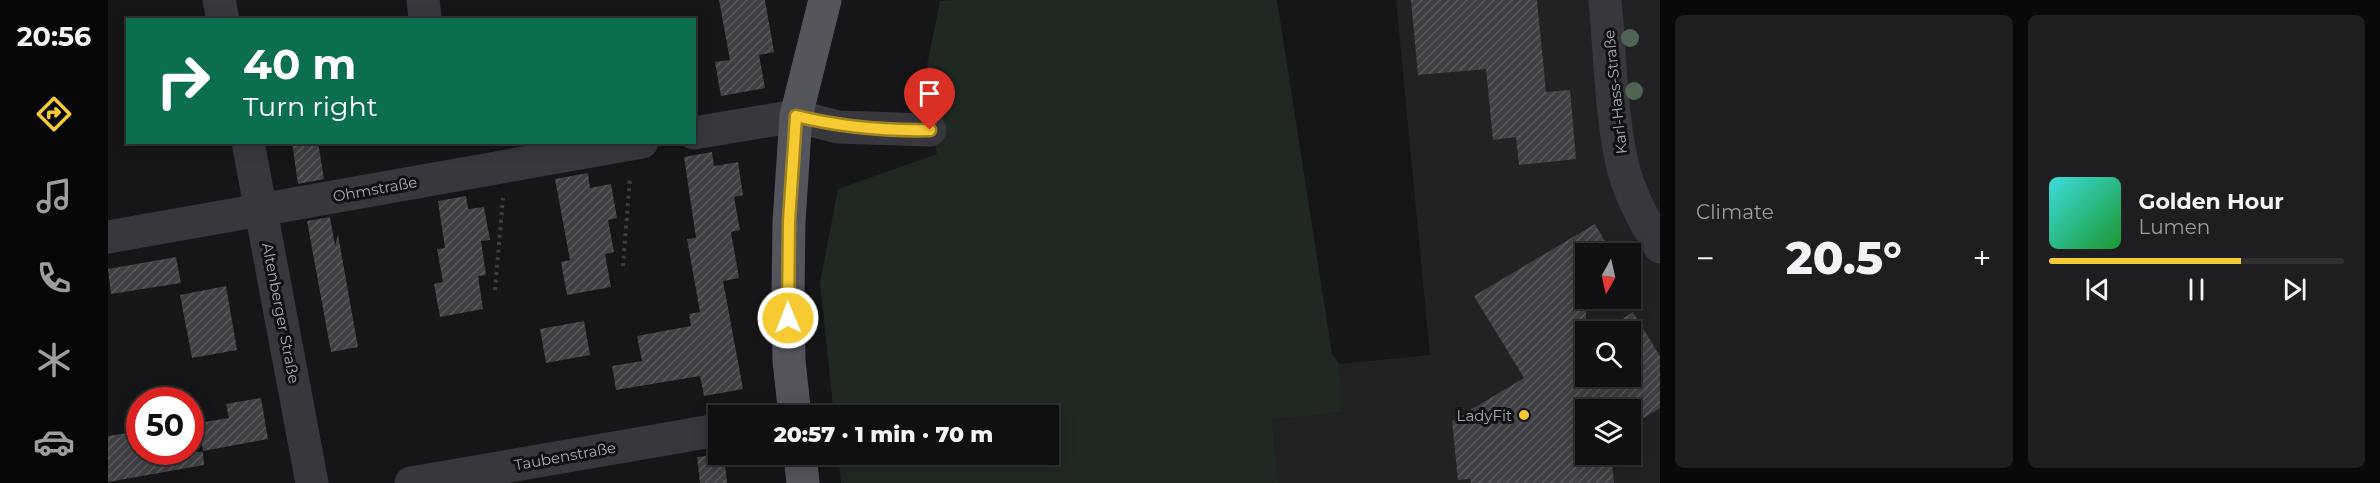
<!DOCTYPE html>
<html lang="en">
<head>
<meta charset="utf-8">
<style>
  body { margin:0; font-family:Montserrat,sans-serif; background:#1e1e20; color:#f1f3f6; height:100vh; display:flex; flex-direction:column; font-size:22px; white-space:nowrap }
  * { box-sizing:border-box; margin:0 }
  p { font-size:20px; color:#9c9d9f }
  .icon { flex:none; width:33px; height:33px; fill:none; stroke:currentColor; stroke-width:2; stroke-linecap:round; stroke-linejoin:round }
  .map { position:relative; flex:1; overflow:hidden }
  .side { display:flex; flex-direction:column; gap:15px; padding:15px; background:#09090a; width:720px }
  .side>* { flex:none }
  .hud { position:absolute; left:18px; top:18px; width:570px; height:126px; border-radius:0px; box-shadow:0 3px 15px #0003,0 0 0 2px #303032; background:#0b6e4f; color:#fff; overflow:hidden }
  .needle { width:39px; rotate:188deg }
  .fabs { position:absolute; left:1467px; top:243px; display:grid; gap:12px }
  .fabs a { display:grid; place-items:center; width:66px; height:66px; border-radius:0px; background:#101012; box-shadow:0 3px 15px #0003,0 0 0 2px #303032; font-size:30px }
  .speed { position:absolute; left:18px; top:387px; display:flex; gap:12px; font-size:30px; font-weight:700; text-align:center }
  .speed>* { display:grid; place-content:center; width:78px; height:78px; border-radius:50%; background:#101012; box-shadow:0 3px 15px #0003,0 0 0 2px #303032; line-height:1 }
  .speed .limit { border:9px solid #d22; background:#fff; color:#111 }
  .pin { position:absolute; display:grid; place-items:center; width:51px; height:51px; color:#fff; margin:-62px -26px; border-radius:50% 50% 50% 0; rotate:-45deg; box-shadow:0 0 6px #0007 }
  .pin .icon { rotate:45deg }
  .me { position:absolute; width:66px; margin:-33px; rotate:359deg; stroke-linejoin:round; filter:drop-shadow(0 0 4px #0008) }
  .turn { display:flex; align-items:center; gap:21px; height:126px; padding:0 18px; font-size:27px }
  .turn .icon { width:78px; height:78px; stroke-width:2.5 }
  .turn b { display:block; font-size:42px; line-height:51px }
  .big { font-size:45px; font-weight:800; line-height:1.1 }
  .side .tile { flex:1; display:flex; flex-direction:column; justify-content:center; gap:9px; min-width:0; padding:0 21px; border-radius:9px; background:#1e1e20 }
  .song { display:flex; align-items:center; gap:18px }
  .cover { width:72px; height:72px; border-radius:9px; background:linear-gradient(135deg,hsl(180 70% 55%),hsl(130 70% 35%)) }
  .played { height:6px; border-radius:3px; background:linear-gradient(90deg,#f5ca32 65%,#303032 65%) }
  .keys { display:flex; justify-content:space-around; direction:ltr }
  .heat { display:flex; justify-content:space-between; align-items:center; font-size:33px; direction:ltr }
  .side .tiles { flex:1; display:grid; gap:15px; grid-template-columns:repeat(2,1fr) }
  .trip { position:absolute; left:600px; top:405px; width:351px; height:60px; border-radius:0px; background:#101012; box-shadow:0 3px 15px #0003,0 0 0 2px #303032; font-weight:800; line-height:60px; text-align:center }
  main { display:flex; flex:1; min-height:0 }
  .menu { display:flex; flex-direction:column; width:108px; justify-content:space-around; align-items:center; background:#060607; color:#9c9d9f }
  .menu .icon { width:42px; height:42px }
  .menu .selected { color:#f5ca32 }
  .menu b { font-size:27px; color:#f1f3f6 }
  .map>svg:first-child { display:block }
  .built { fill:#222225; fill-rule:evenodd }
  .grass { fill:#202822 }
  .building { fill:url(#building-hatch) }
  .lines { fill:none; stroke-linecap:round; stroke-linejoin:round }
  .path { stroke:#3d3e44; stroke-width:4; stroke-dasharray:3 4.5; stroke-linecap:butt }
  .minor { stroke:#37373d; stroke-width:33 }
  .major { stroke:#53545c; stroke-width:33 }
  .tree { fill:#506454 }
  .route-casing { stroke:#9f8320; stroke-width:15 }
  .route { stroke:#f5ca32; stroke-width:10 }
  .poi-dot { fill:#f5ca32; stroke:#111113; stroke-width:2 }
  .labels { text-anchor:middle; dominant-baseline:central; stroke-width:6; stroke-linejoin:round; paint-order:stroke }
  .street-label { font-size:15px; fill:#a8abb8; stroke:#111113 }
  .poi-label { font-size:15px; fill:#a8abb8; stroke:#111113; text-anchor:end }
</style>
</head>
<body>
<main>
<nav class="menu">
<b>20:56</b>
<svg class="icon selected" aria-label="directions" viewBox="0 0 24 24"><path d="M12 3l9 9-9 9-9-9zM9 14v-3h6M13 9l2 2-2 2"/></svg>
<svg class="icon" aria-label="music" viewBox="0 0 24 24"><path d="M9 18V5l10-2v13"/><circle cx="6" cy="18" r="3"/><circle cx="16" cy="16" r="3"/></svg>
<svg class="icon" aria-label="phone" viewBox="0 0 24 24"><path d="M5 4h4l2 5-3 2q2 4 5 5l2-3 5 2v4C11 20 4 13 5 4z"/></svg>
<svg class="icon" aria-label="climate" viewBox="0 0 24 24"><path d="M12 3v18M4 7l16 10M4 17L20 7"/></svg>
<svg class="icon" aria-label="car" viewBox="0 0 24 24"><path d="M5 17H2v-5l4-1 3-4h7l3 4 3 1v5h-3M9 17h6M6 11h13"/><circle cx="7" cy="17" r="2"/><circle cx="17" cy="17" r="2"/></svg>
</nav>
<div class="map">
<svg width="1552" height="483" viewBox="0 0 1552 483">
  <defs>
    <pattern id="building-hatch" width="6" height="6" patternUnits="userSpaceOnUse" patternTransform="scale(1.5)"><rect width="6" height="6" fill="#404045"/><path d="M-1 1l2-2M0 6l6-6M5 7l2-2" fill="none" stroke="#59595e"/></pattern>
  </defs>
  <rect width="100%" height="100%" fill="#161618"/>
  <path class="built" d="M1288 0H1552V483H1168L1171 482 1164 420 1235 412 1231 364 1322 355ZM1478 254H1522V298H1478ZM1478 332H1522V376H1478ZM1478 410H1522V454H1478Z"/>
  <path class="grass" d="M844 0H1169L1224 354 1231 364 1235 412 1164 420 1171 483H733L730 455 940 454V416L726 415 712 283 730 189 829 154 814 90 832 1Z"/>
  <path class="building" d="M611 0H657L666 52 651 55 657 88 613 96 607 62 622 60Z
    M1303 0H1429L1438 92 1462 90 1468 159 1411 165 1408 137 1385 140 1378 69 1310 75Z
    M184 142H210L216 179 190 184Z
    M604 152 606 166 630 162 635 195 626 197 632 230 623 232 631 278 615 281 635 389 596 396 592 376 508 390 504 366 534 361 529 336 583 326 581 314 592 312 579 239 588 238 576 157Z
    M480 173 482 188 503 184 509 218 500 220 506 252 497 254 503 287 459 295 453 262 462 260 447 179Z
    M358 196 360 209 376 207 382 240 373 241 378 275 370 276 375 309 332 317 326 284 335 282 329 249 337 248 330 201Z
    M222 217 227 246 230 235 250 347 223 352 199 221Z
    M1487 224 1504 254H1478V376H1522V332H1494L1525 312 1552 356V408L1522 426V410H1478V454H1503L1506 483H1363L1362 479 1350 480 1344 421 1416 378 1366 296Z
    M68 257 73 283 3 294 0 269Z
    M118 286 129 350 84 358 72 295Z
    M476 321 482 355 438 363 432 329Z
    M153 398 160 439 95 451 91 423 121 418 118 404Z
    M32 431V452H95L96 465 0 482V436Z
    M616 454 619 483H592L589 457Z"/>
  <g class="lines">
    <path class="path" d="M515 266 522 177
      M387 290 395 198"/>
    <path class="minor" d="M111 0 115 20
      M315 0 317 17
      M1497 0C1502 52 1503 122 1516 171 1524 199 1537 222 1552 247
      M586 133 688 116 730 127 822 130
      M140 142 204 483
      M0 237 534 142
      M303 483 610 430"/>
    <path class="major" d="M687 416 681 361 680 296 681 221 688 116 717 0
      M692 454 695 483"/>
  </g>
  <g class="tree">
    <circle cx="1522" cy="38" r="9"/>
    <circle cx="1526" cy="91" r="9"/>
  </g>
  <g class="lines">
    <g class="route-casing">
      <path id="route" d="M680 318 681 221 688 116C733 127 776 131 822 130"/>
    </g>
    <use href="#route" class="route"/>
  </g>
  <circle class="poi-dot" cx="1416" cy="415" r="6"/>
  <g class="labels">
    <g class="street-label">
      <text transform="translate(1507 92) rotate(-96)">Karl-Hass-Straße</text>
      <text transform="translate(267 189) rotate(-10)">Ohmstraße</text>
      <text transform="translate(173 313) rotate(79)">Altenberger Straße</text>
      <text transform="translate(457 456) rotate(-10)">Taubenstraße</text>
    </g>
    <g class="poi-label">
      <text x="1404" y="415">LadyFit</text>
    </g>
  </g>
</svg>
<div class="fabs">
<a><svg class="needle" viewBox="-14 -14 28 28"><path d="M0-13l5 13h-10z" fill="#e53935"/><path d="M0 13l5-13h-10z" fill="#9c9d9f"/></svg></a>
<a><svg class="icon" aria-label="search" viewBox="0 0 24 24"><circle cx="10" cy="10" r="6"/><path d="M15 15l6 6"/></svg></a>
<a><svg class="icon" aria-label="layers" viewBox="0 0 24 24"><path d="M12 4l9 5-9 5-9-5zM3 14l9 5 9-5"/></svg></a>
</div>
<div class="speed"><div class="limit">50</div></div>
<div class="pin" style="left:822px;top:130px;background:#d93025"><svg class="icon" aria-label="arrive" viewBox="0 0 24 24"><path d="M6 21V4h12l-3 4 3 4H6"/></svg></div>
<svg class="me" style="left:680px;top:318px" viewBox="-20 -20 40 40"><circle r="17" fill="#f5ca32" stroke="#fff" stroke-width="3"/><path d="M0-11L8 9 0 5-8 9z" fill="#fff"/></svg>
<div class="trip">20:57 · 1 min · 70 m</div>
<div class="hud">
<div class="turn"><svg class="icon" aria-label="right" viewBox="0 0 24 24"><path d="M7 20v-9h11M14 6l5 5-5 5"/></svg><div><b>40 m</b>Turn right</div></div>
</div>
</div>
<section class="side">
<div class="tiles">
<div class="tile"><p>Climate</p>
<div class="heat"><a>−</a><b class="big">20.5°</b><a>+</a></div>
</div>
<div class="tile">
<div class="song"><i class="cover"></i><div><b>Golden Hour</b><p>Lumen</p></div></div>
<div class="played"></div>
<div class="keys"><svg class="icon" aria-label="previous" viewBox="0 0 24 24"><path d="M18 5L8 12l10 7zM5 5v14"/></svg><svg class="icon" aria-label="pause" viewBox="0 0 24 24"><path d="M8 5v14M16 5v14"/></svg><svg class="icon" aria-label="next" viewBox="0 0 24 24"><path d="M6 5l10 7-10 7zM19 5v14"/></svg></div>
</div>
</div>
</section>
</main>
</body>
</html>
